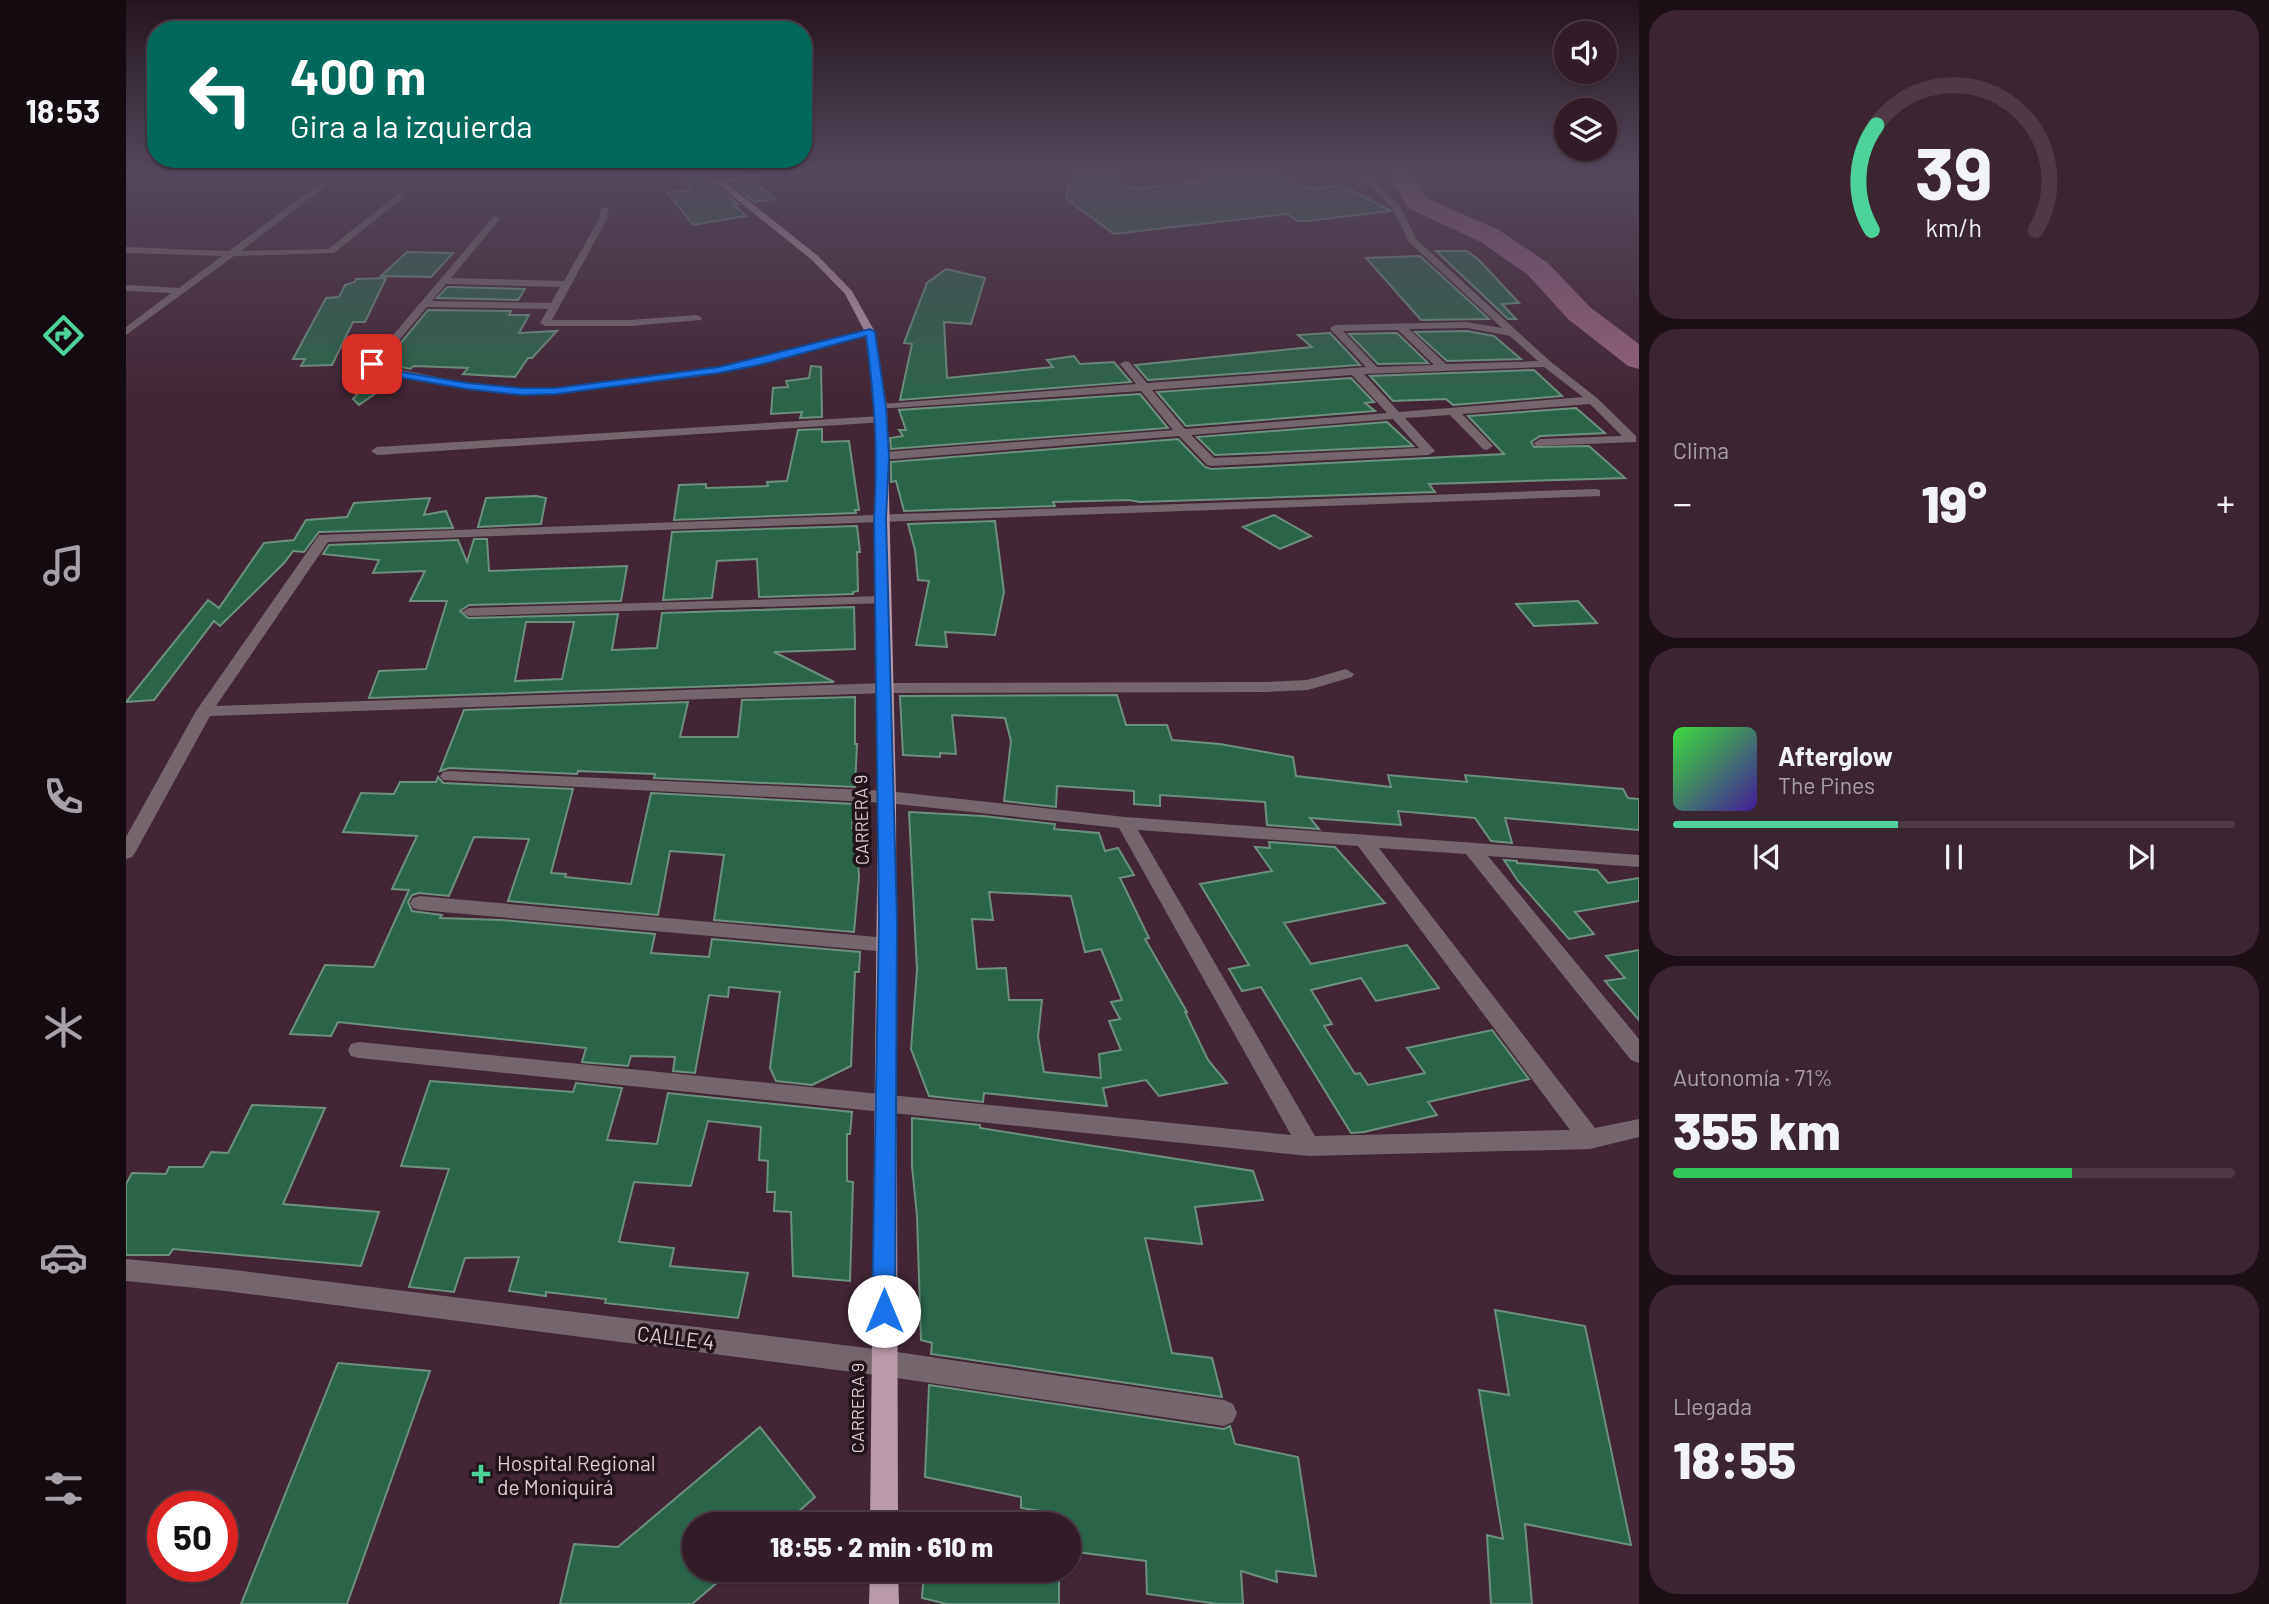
<!DOCTYPE html>
<html lang="es">
<head>
<meta charset="utf-8">
<style>
  body { margin:0; font-family:Barlow,sans-serif; background:#3a2530; color:#f1f3f6; height:100vh; display:flex; flex-direction:column; font-size:26px; white-space:nowrap }
  * { box-sizing:border-box; margin:0 }
  p { font-size:23px; color:#a8a1a8 }
  .icon { flex:none; width:38px; height:38px; fill:none; stroke:currentColor; stroke-width:2; stroke-linecap:round; stroke-linejoin:round }
  .map { position:relative; flex:1; overflow:hidden }
  .sheet { display:flex; flex-direction:column; gap:10px; padding:10px; background:#1c0f16; width:630px }
  .sheet>* { flex:none }
  .guide { position:absolute; left:21px; top:21px; width:665px; height:147px; border-radius:28px; box-shadow:0 2px 5px #0004,0 0 0 2px #4d3a45; background:#00695c; color:#fff; overflow:hidden }
  .tools { position:absolute; left:1428px; top:21px; display:grid; gap:14px }
  .tools a { display:grid; place-items:center; width:63px; height:63px; border-radius:50%; background:#321c28; box-shadow:0 2px 5px #0004,0 0 0 2px #4d3a45; font-size:35px }
  .speed { position:absolute; left:21px; top:1491px; display:flex; gap:14px; font-size:35px; font-weight:700; text-align:center }
  .speed>* { display:grid; place-content:center; width:91px; height:91px; border-radius:50%; background:#321c28; box-shadow:0 2px 5px #0004,0 0 0 2px #4d3a45; line-height:1 }
  .speed .limit { border:10px solid #d22; background:#fff; color:#111 }
  .pin { position:absolute; display:grid; place-items:center; width:60px; height:60px; color:#fff; margin:-30px; border-radius:14px; box-shadow:0 4px 10px #0006 }
  .me { position:absolute; width:77px; margin:-38px; rotate:0deg; stroke-linejoin:round; filter:drop-shadow(0 0 5px #0008) }
  .turn { display:flex; align-items:center; gap:24px; height:147px; padding:0 28px; font-size:32px }
  .turn .icon { width:91px; height:91px; stroke-width:2.5 }
  .turn b { display:block; font-size:49px; line-height:60px }
  .big { font-size:52px; font-weight:800; line-height:1.1 }
  .sheet .card { flex:1; display:flex; flex-direction:column; justify-content:center; gap:10px; min-width:0; padding:0 24px; border-radius:28px; background:#3a2530 }
  .sheet .dial { align-items:center; gap:0 }
  .dial svg { height:182px; overflow:visible; fill:none; stroke:#4d3a45; stroke-width:7; stroke-linecap:round; text-anchor:middle }
  .dial text { fill:#f1f3f6; stroke:none }
  .song { display:flex; align-items:center; gap:21px }
  .cover { width:84px; height:84px; border-radius:10px; background:linear-gradient(135deg,hsl(120 70% 55%),hsl(260 70% 35%)) }
  .played { height:7px; border-radius:4px; background:linear-gradient(90deg,#4dd39a 40%,#4d3a45 40%) }
  .keys { display:flex; justify-content:space-around; direction:ltr }
  .heat { display:flex; justify-content:space-between; align-items:center; font-size:38px; direction:ltr }
  .charge { height:10px; border-radius:5px; background:linear-gradient(90deg,#34c759 71%,#4d3a45 0) }
  .trip { position:absolute; left:556px; top:1512px; width:399px; height:70px; border-radius:35px; background:#321c28; box-shadow:0 2px 5px #0004,0 0 0 2px #4d3a45; font-weight:800; line-height:70px; text-align:center }
  main { display:flex; flex:1; min-height:0 }
  .tab-bar { display:flex; flex-direction:column; width:126px; justify-content:space-around; align-items:center; background:#140b10; color:#a8a1a8 }
  .tab-bar .icon { width:49px; height:49px }
  .tab-bar .active { color:#4dd39a }
  .tab-bar b { font-size:32px; color:#f1f3f6 }
  .map>svg:first-child { display:block }
  .lines { fill:none; stroke-linecap:round; stroke-linejoin:round }
  .river { fill:#94627c; fill-rule:evenodd }
  .building { fill:#2c644a; stroke:#6d907e; stroke-width:2; fill-rule:evenodd }
  .minor { fill:#75666d; fill-rule:evenodd }
  .major { fill:#b99aa9; fill-rule:evenodd }
  .route { fill:#1a73e8; stroke:#114b97; stroke-width:2 }
  .poi-dot { fill:#4dd39a; stroke:#21141a; stroke-width:2.5 }
  .labels { text-anchor:middle; dominant-baseline:central; stroke-width:7; stroke-linejoin:round; paint-order:stroke }
  .street-label { font-size:18px; fill:#dfccd4; stroke:#21141a }
  .near-street-label { font-size:21px; fill:#dfccd4; stroke:#21141a }
  .near-poi-label { font-size:21px; fill:#dfccd4; stroke:#21141a; text-anchor:start }
</style>
</head>
<body>
<main>
<nav class="tab-bar">
<b>18:53</b>
<svg class="icon active" aria-label="directions" viewBox="0 0 24 24"><path d="M12 3l9 9-9 9-9-9zM9 14v-3h6M13 9l2 2-2 2"/></svg>
<svg class="icon" aria-label="music" viewBox="0 0 24 24"><path d="M9 18V5l10-2v13"/><circle cx="6" cy="18" r="3"/><circle cx="16" cy="16" r="3"/></svg>
<svg class="icon" aria-label="phone" viewBox="0 0 24 24"><path d="M5 4h4l2 5-3 2q2 4 5 5l2-3 5 2v4C11 20 4 13 5 4z"/></svg>
<svg class="icon" aria-label="climate" viewBox="0 0 24 24"><path d="M12 3v18M4 7l16 10M4 17L20 7"/></svg>
<svg class="icon" aria-label="car" viewBox="0 0 24 24"><path d="M5 17H2v-5l4-1 3-4h7l3 4 3 1v5h-3M9 17h6M6 11h13"/><circle cx="7" cy="17" r="2"/><circle cx="17" cy="17" r="2"/></svg>
<svg class="icon" aria-label="filters" viewBox="0 0 24 24"><path d="M4 7h16M4 17h16"/><circle cx="9" cy="7" r="2"/><circle cx="15" cy="17" r="2"/></svg>
</nav>
<div class="map">
<svg width="1513" height="1604" viewBox="0 0 1513 1604">
  <rect width="100%" height="100%" fill="#422635"/>
  <g class="lines">
    <path class="river" d="M1261 173H1285L1300 198 1373 230 1422 263 1464 307 1513 344V369L1502 366 1442 319 1402 275 1355 242 1282 208Z"/>
  </g>
  <path class="building" d="M551 173H575L612 204H607L620 216 567 225 542 193 566 190Z
    M949 173H990L992 180 1007 189 1087 180 1075 173H1152L1183 189 1216 185 1265 211 1182 221H1172L1161 214 988 234 939 198Z
    M626 180 649 199 628 202 606 184Z
    M1310 251H1341L1353 260 1393 303 1376 304 1390 319H1382Z
    M281 252 327 253 305 277 255 276Z
    M1294 256 1363 319 1295 320 1240 258Z
    M820 269 859 278 845 324 818 322 821 378 927 367 921 360 948 356 954 364 988 362 1005 382 774 400 786 344 778 343 801 283Z
    M260 278 239 322H227L206 365 175 366 179 359H167L200 298 213 297 219 285 229 282 230 279Z
    M321 287H325L399 289 392 300 311 298Z
    M302 310 385 311 383 315H403L393 333 431 331 406 358H402L389 377 337 374 342 368 288 366 284 369 258 363Z
    M1341 331 1368 336 1395 359 1321 361 1289 332Z
    M1204 333 1234 365 1022 380 1009 365 1186 347 1172 335Z
    M1271 333 1302 363 1252 364 1223 334Z
    M685 366 695 367 696 417 674 418 676 412 645 414 647 388 662 387 660 381 683 378Z
    M1408 370 1436 396 1327 405 1320 399 1267 401 1244 376Z
    M250 372 273 377 233 405 227 399Z
    M1225 378 1248 402 1239 403 1249 411 1060 426 1031 392Z
    M1014 394 1042 428 765 449 764 438 777 436 773 430H780L773 410Z
    M1450 408 1479 433 1414 436 1405 442 1408 447 1463 446 1499 478 1303 484 1309 492 1014 502 1003 500 927 502 929 506 778 511 770 481 765 482V462L1052 439 1079 467 1085 469 1378 454 1342 416Z
    M1261 422 1287 446 1089 455 1071 437Z
    M696 429V442L723 441 733 510H729L730 513 548 520 553 485 580 484V488L642 486 641 482 661 481 672 430Z
    M410 496 420 498 415 524 352 527 360 498Z
    M304 498 298 515 320 511 327 528 193 532 178 552 167 551 158 563 94 626 88 621 28 700 0 702 82 600 93 608 138 543 168 540 180 520 221 517 228 503Z
    M1148 515 1185 536 1154 549 1117 527Z
    M869 521 878 592 869 635 819 632 821 647 790 645 803 581 792 580 789 550 782 524Z
    M731 526 734 552H731L732 591 727 592V594L633 597 631 559 591 561 586 598 537 600 546 532Z
    M348 539H361L363 571 501 566 495 601 343 605 334 611 342 618 492 614 486 650 531 648 536 613 728 607 729 649 648 652 708 682 243 698 253 671 300 669 321 601H284L299 571 247 573 253 560 197 554 203 545 332 540 341 562ZM400 622H448L436 679 389 681Z
    M1452 601 1471 623 1408 626 1390 604Z
    M991 695 1000 725H1041L1046 740 1094 744 1167 757 1170 776 1265 787 1262 775 1341 782 1339 775 1497 789 1502 798 1513 799V830L1379 818 1386 843 1365 841 1349 818 1272 811 1275 825 1184 818 1193 829 1141 825 1139 802 1034 795V806L1008 804V791L931 786 930 807 878 801 885 741 879 718 826 715 830 754 814 753V757L777 755 774 696Z
    M729 697V744H731L729 787 528 778 529 774 452 771 451 774 323 768 314 771 338 710 562 702 554 737H612L616 700Z
    M312 777 317 783 447 789 425 873 440 874 439 877 505 884 525 793 728 804 726 828H730L733 877 728 932 588 920 598 855 544 851 532 915 382 901 403 839 348 837 323 896 293 893 286 895 282 902 286 911 316 915 314 918 376 920 529 934 525 953 583 957 586 939 734 952 733 972H729L725 1066 686 1085 650 1081 644 1068 654 992 603 987 602 997 583 995 569 1073 547 1071 549 1057 505 1056 502 1066 456 1062 460 1048 212 1022 205 1036 164 1034 199 965 248 967 283 890 266 889 291 836 217 832 235 793 268 794 274 782H310Z
    M783 812 857 816 929 824 928 829 973 833 979 851 992 848 1008 875 994 878 1023 938 1019 939 1061 1012H1059L1082 1060 1101 1083 1033 1096 1020 1080 977 1088 981 1106 858 1093 857 1102 803 1096 785 1049 791 970ZM863 892 945 896 959 952 975 949 996 1000 985 1002 994 1019 983 1021 995 1050 973 1054 975 1078 918 1072 912 1037 916 1000H883L880 968 851 969 846 919 867 920Z
    M1143 842 1209 847 1259 903 1158 923 1185 964 1281 945 1313 988 1250 1001 1235 978 1185 990 1206 1024 1198 1026 1229 1074 1234 1073 1242 1085 1299 1073 1281 1048 1366 1030 1403 1079 1302 1102 1311 1115 1238 1132 1225 1133 1135 987 1116 991 1103 969 1123 965 1074 884 1146 871 1129 847 1144 848Z
    M1378 860 1391 861V863L1471 870 1482 883 1513 878V901L1449 912 1468 934 1443 939 1392 881Z
    M1513 950V1020L1479 981 1499 978 1480 956Z
    M304 1081 447 1092 450 1083 496 1088 481 1140 531 1144 542 1093 726 1112 724 1134H721V1181L727 1182 724 1281 667 1276 665 1212 648 1211 649 1192H641L642 1161 633 1160 635 1127 582 1121 565 1186 508 1182 493 1242 548 1248 544 1266 622 1273 612 1318 479 1303 480 1299 420 1292V1296L383 1291 393 1257 339 1258 328 1292 283 1287 323 1169 275 1166Z
    M126 1105 199 1108 157 1204 253 1212 235 1266 47 1249 43 1255H0V1184L6 1173 40 1174 43 1167H77L85 1152 102 1153Z
    M786 1118 854 1125V1128L1127 1171 1137 1200 1069 1207 1076 1244 1019 1238 1046 1353 1086 1358 1096 1397 805 1354 806 1343 795 1340 791 1216 786 1166Z
    M1369 1310 1459 1326 1505 1545 1399 1524 1406 1604H1365L1361 1535 1377 1539 1353 1390 1383 1395Z
    M212 1363 304 1371 221 1604H115Z
    M803 1385 1098 1429 1104 1426 1109 1444 1172 1457 1190 1576 1150 1571 1151 1582 1115 1571 1117 1604H1092L1021 1594 1020 1561 943 1551V1524H934V1514L895 1508V1497L799 1477Z
    M634 1427 689 1497 658 1524H569V1570H606L566 1604H434L448 1544 492 1547Z
    M798 1570H894V1575L933 1581V1604H821L796 1598Z"/>
  <g class="lines">
    <path class="minor" d="M578 173H587L597 182 590 184Z
      M1231 173H1240L1274 206 1290 239 1425 362 1471 398 1510 436V442L1410 446 1408 443 1414 439 1496 436 1464 404 1336 414 1367 446 1361 450 1357 449 1324 415 1279 418 1309 451 1303 455 1085 466 1081 465 1053 436 757 460 751 456 757 452 1047 430 1015 391 751 409V405L755 404 1010 384 994 364 999 361 1003 362 1021 383 1240 367 1205 330 1204 328 1209 325 1341 322 1376 328 1283 242 1267 209ZM1341 328 1384 336 1412 361 1320 364 1283 329ZM1272 330 1308 365 1251 367 1217 331ZM1418 367 1457 397 1273 412 1238 374ZM1226 375 1261 413 1059 429 1026 390ZM1267 419 1293 448 1088 458 1065 435Z
      M193 184 200 186 115 251 202 249 272 194 279 196 208 253 108 256 0 335V327L45 293 0 291V285L53 288 96 256 0 253V247L103 251Z
      M479 206 483 209 481 219 426 320H504L571 315 576 318 575 320 504 326H419L414 323 422 309 301 307 252 365 341 383 395 389 431 388 575 370 629 360 744 329 749 332 630 366 575 376 431 394 395 395 341 389 240 367 368 216 375 218 325 278 438 281 473 219 475 209ZM320 284 434 287 425 303 306 301Z
      M755 416 761 420 759 422 251 455 245 451 251 447Z
      M1469 489 1474 490V496L202 542 90 706 759 683 1141 682 1181 680 1220 669 1228 674 1226 677 1182 690 1141 692 759 693 84 716 9 853 6 857 0 859V837L70 711 193 535Z
      M756 596 761 597 763 600 761 603 343 616 336 612 343 608Z
      M323 771 761 791 999 817 1513 855V867L1362 856 1513 1039V1063L1505 1060 1340 854 1253 848 1469 1128 1513 1119V1137L1464 1149 1183 1156 233 1058 225 1056 222 1050 225 1044 233 1042 1165 1135 993 828 761 803 317 780 314 776 317 772ZM1012 830 1232 846 1444 1130 1189 1136Z
      M294 896 762 938 769 940 772 945 769 950 762 952 294 910 287 908 284 903 287 898Z
      M0 1259 100 1269 757 1350 1098 1400 1107 1404 1111 1413 1107 1422 1098 1426 757 1376 100 1291 0 1281Z"/>
    <path class="major" d="M626 173H643L600 183 692 256 726 291 749 332 761 407 770 797 772 1524H744L752 797 749 407 739 332 719 294 686 260 589 182Z
      M744 1570H772L773 1604H743Z"/>
  </g>
  <linearGradient id="sky" x2="0" y2="1"><stop stop-color="#24151d"/><stop offset="0.43" stop-color="#54475c"/><stop offset="1" stop-color="#54475c" stop-opacity="0"/></linearGradient>
  <rect width="1513" height="398" fill="url(#sky)"/>
  <path class="route" d="M744 329 749 332 760 407 763 456 760 519 771 921 769 1311 766 1318 758 1321 750 1318 746 1311 753 921 748 519C752 453 749 402 740 336L633 365 593 373 430 394 396 395 341 389 249 373 241 364 246 361 252 368 341 383 396 388H430L593 367Z"/>
  <path class="poi-dot" d="M351.5 1463.5h7v7h7v7h-7v7h-7v-7h-7v-7h7z"/>
  <g class="labels">
    <g class="street-label">
      <text transform="translate(735 820) rotate(-91)">CARRERA 9</text>
      <text transform="translate(731 1408) rotate(-90)">CARRERA 9</text>
    </g>
    <g class="near-street-label">
      <text transform="translate(550 1337) rotate(7)">CALLE 4</text>
    </g>
    <g class="near-poi-label">
      <text x="371" y="1462">Hospital Regional<tspan x="371" dy="24">de Moniquirá</tspan></text>
    </g>
  </g>
</svg>
<div class="tools">
<a><svg class="icon" aria-label="sound" viewBox="0 0 24 24"><path d="M4 9h4l5-4v14l-5-4H4zM17 9q2 3 0 6"/></svg></a>
<a><svg class="icon" aria-label="layers" viewBox="0 0 24 24"><path d="M12 4l9 5-9 5-9-5zM3 14l9 5 9-5"/></svg></a>
</div>
<div class="speed"><div class="limit">50</div></div>
<div class="pin" style="left:246px;top:364px;background:#d93025"><svg class="icon" aria-label="arrive" viewBox="0 0 24 24"><path d="M6 21V4h12l-3 4 3 4H6"/></svg></div>
<svg class="me" style="left:758px;top:1311px" viewBox="-20 -20 40 40"><circle r="19" fill="#fff"/><path d="M0-13L10 11 0 6-10 11z" fill="#1a73e8"/></svg>
<div class="trip">18:55 · 2 min · 610 m</div>
<div class="guide">
<div class="turn"><svg class="icon" aria-label="left" viewBox="0 0 24 24"><path d="M17 20v-9H6M10 6l-5 5 5 5"/></svg><div><b>400 m</b>Gira a la izquierda</div></div>
</div>
</div>
<section class="sheet">
<div class="card dial"><svg viewBox="0 0 100 80">
<path d="M14 69A42 42 0 1 1 86 69"/>
<path d="M14 69A42 42 0 0 1 16 23" stroke="#4dd39a"/>
<text x="50" y="56" font-size="32" font-weight="700">39</text>
<text x="50" y="72" font-size="11">km/h</text>
</svg></div>
<div class="card"><p>Clima</p>
<div class="heat"><a>−</a><b class="big">19°</b><a>+</a></div>
</div>
<div class="card">
<div class="song"><i class="cover"></i><div><b>Afterglow</b><p>The Pines</p></div></div>
<div class="played"></div>
<div class="keys"><svg class="icon" aria-label="previous" viewBox="0 0 24 24"><path d="M18 5L8 12l10 7zM5 5v14"/></svg><svg class="icon" aria-label="pause" viewBox="0 0 24 24"><path d="M8 5v14M16 5v14"/></svg><svg class="icon" aria-label="next" viewBox="0 0 24 24"><path d="M6 5l10 7-10 7zM19 5v14"/></svg></div>
</div>
<div class="card"><p>Autonomía · 71%</p><b class="big">355 km</b><div class="charge"></div></div>
<div class="card"><p>Llegada</p><b class="big">18:55</b></div>
</section>
</main>
</body>
</html>
